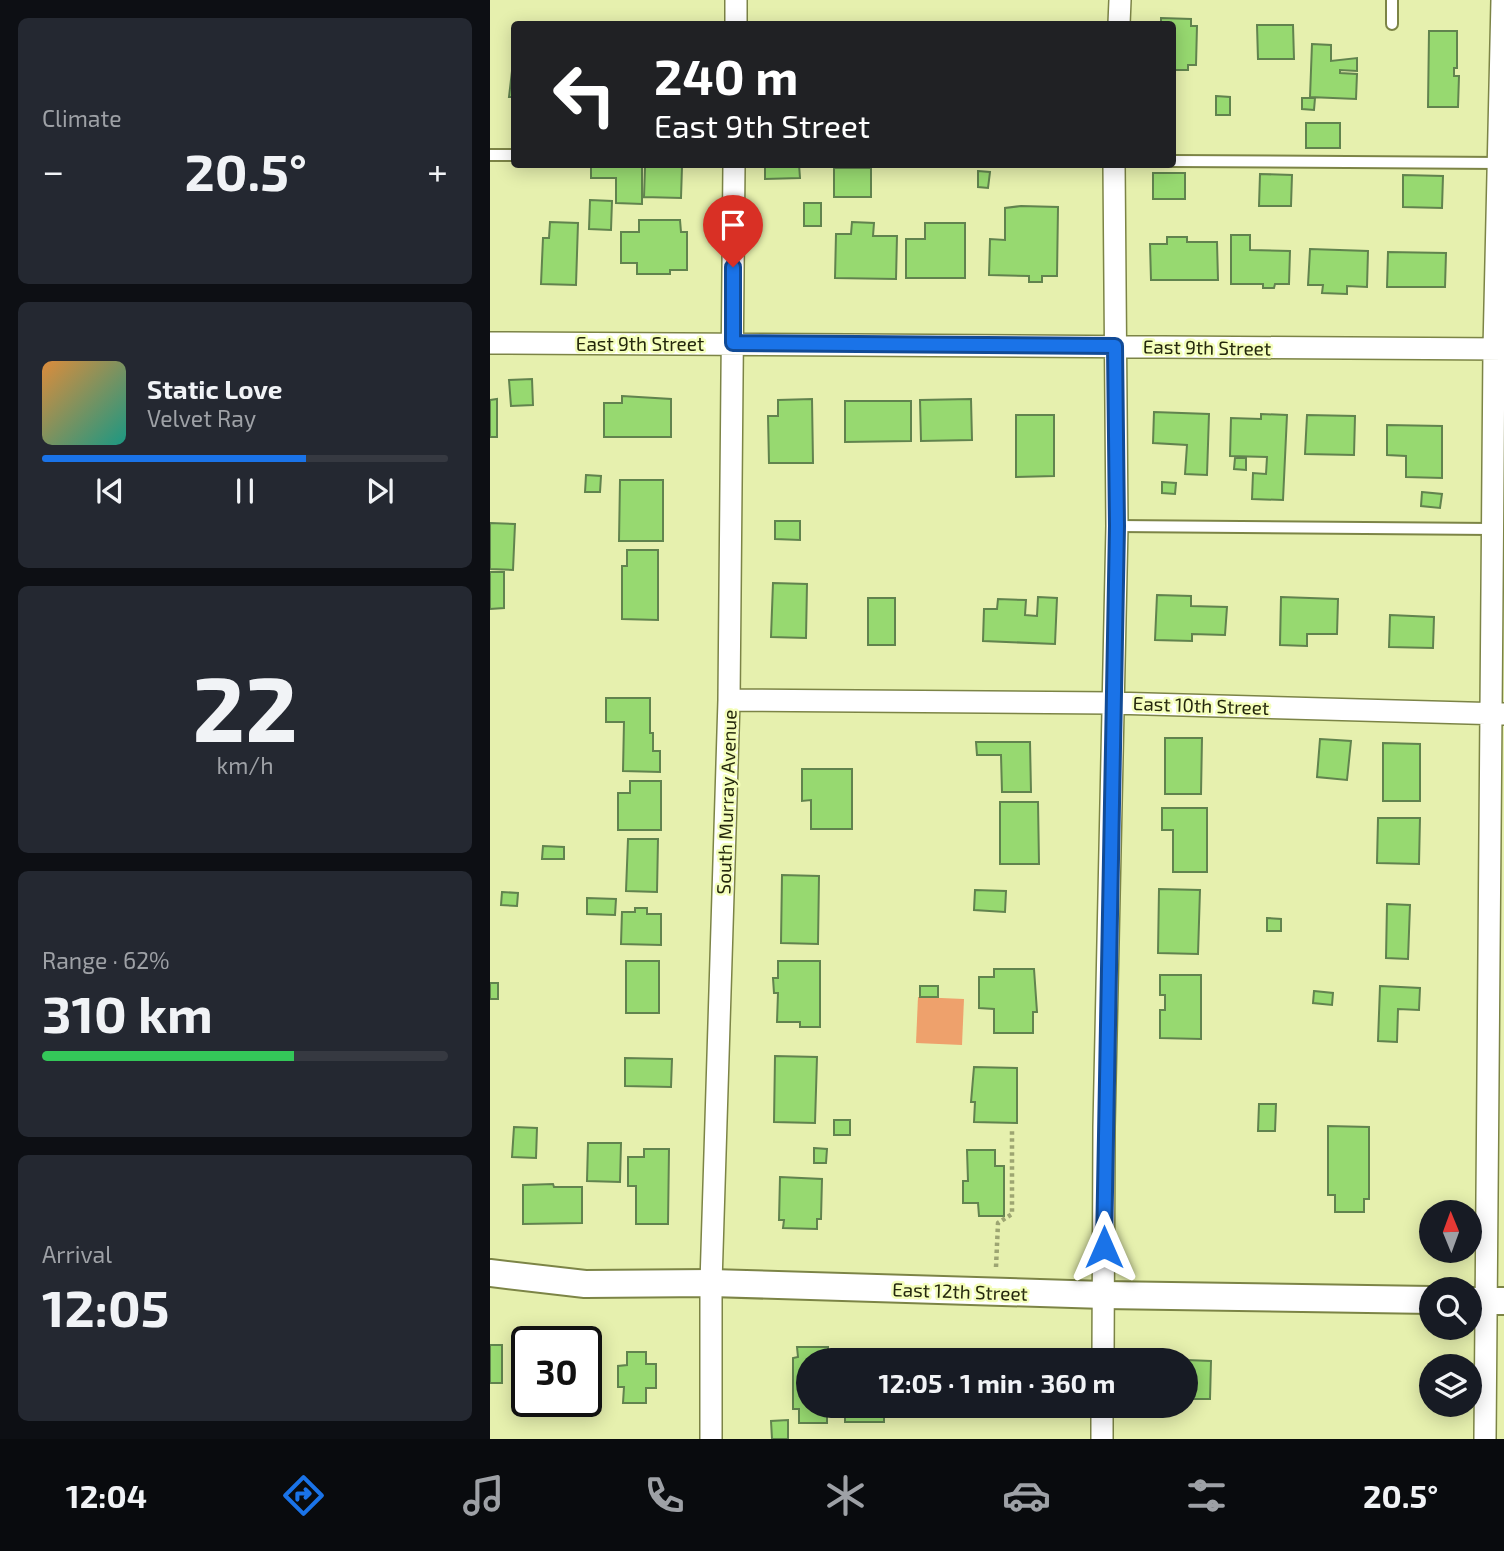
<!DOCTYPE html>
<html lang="en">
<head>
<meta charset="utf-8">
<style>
  body { margin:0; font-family:"Exo 2",sans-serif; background:#242831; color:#f1f3f6; height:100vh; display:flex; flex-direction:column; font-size:26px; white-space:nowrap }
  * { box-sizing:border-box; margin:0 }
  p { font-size:23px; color:#9ea1a6 }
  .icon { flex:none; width:38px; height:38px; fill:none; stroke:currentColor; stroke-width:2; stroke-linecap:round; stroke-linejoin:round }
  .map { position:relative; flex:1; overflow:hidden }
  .side { display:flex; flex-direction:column; gap:18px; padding:18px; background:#0d0f14; width:490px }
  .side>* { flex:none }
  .hud { position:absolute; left:21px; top:21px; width:665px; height:147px; border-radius:7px; box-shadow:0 4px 18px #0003; background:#202124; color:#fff; overflow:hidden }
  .needle { width:46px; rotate:359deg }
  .buttons { position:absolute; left:929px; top:1200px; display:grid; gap:14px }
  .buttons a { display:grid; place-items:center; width:63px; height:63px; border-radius:50%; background:#171b24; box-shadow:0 4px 18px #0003; font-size:35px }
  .speed { position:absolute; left:21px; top:1326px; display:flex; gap:14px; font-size:35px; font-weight:700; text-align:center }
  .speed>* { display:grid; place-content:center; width:91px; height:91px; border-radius:50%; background:#171b24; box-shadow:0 4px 18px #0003; line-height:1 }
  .speed .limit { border:4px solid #111; border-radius:10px; background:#fff; color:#111 }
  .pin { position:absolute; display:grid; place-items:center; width:60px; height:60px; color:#fff; margin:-72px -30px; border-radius:50% 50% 50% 0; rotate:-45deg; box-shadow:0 0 7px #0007 }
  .pin .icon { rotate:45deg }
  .me { position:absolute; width:77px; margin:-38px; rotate:0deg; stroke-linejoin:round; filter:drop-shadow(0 0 5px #0008) }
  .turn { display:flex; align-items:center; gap:24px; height:147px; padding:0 28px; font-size:32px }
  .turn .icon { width:91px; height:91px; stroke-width:2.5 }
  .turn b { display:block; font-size:49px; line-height:60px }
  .big { font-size:52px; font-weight:700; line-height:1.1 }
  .side .tile { flex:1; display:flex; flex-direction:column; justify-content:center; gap:10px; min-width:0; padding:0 24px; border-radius:10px; background:#242831 }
  .side .dial { align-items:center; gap:0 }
  .dial b { font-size:91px; line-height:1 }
  .song { display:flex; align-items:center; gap:21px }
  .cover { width:84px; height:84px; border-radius:10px; background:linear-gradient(135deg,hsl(30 70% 55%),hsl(170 70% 35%)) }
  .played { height:7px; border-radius:4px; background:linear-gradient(90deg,#1a73e8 65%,#363941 65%) }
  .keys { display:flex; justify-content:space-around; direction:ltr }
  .heat { display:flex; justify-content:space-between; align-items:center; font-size:38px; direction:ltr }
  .charge { height:10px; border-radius:5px; background:linear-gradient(90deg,#34c759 62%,#363941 0) }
  .trip { position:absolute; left:306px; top:1348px; width:402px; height:70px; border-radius:35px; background:#171b24; box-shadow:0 4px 18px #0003; font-weight:700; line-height:70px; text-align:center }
  .menu { display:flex; height:112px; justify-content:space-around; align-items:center; background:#090b0e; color:#9ea1a6 }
  .menu .icon { width:49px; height:49px }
  .menu .selected { color:#1a73e8 }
  .menu b { font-size:32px; color:#f1f3f6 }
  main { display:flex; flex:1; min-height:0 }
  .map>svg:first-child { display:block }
  .green { fill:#eea16c }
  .building { fill:#97d970; stroke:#61834e; stroke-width:2 }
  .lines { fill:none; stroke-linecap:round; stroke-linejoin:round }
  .service-casing { stroke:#7c8446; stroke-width:14 }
  .minor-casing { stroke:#7c8446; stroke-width:24 }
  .tertiary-casing { stroke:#7c8446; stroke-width:30 }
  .path { stroke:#9da572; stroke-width:4.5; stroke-dasharray:3.5 3.5; stroke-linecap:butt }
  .service { stroke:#fff; stroke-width:10 }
  .minor { stroke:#fff; stroke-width:21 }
  .tertiary { stroke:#fff; stroke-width:26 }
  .route-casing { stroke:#114b97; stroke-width:18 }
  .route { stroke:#1a73e8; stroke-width:12 }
  .labels { text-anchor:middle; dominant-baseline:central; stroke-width:5; stroke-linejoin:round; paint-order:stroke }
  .street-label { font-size:19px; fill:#24270d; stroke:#f4febb }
</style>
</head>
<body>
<main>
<section class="side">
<div class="tile"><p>Climate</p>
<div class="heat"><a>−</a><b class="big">20.5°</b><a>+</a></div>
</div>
<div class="tile">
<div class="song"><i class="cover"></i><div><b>Static Love</b><p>Velvet Ray</p></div></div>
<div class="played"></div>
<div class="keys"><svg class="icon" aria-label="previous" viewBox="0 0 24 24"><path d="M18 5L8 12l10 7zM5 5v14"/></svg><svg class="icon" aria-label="pause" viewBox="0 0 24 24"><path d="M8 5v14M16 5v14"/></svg><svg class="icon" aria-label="next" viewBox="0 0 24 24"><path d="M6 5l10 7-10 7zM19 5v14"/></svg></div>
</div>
<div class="tile dial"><b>22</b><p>km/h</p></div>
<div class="tile"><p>Range · 62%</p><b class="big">310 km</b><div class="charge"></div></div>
<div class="tile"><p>Arrival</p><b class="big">12:05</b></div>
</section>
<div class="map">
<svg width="1014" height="1439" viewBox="0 0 1014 1439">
  <rect width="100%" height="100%" fill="#e6f0ae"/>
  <path class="green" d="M428 997 474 999 472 1045 426 1043Z"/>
  <path class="building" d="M671 18 701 19V26H707L706 65H698V70H682V24H671Z
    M767 25H803L804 59H768Z
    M939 31H967V68H964V76H969L968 107H938Z
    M822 44 841 45V61L867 58V71L850 70V73L867 74 866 99 820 97Z
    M22 71H24V124L22 97H19Z
    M726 96 740 97V115H726Z
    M812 98H825L824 110 812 109Z
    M816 123H850V148H816Z
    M101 164H152V204L126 203V178H101Z
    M309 164 310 178 275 179V165Z
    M155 167H192L191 198 154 197Z
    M344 168H381V197H344Z
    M488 171 500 172 498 188 488 187Z
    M663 173H695V199H663Z
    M770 174 802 175 801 206H769Z
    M913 175 953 176 952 208 913 207Z
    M100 200 122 201 121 230 99 229Z
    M314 203H331V226H314Z
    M531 206 568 207 567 276H552V282H539V276L499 275 500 239 515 240V208Z
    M149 220H190L191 232H197V270H180V274H147V263H131V232H149Z
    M60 222 88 223 86 285 51 284 53 238H59Z
    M362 222 384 223 383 236H407L406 279 345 278 346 234H361Z
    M435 223H475V278H416V239H435Z
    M741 235H760V250L800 251 799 284H785L784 288H773V284H741Z
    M677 237H697V242H727L728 280H661L660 244H677Z
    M820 249 878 251 877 287 857 286V294L832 293 833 285H818Z
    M898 252 956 253 955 287H897Z
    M42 379 43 405 21 406 19 380Z
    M132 396 181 399V437H114V403H132Z
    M7 399V437H0V400Z
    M322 399 323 463H279L278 416H288V400Z
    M481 399 482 440 431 441 430 400Z
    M355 401H421V441L355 442Z
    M664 412 719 414 717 475 695 474 697 445 663 443Z
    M771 414 797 415 793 500 762 499 763 473 776 474 777 457 740 456 741 418 771 419Z
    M526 415H564V476L526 477Z
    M817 415 865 416 864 455 815 454Z
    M897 425 952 426V478L916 477V456L897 455Z
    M745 458H756V470L744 469Z
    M96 475 111 476 110 492H95Z
    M130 480H173V541H129Z
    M672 482 686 483 685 494 672 493Z
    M932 492 952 494 950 508 931 506Z
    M285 521H310V540L285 539Z
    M0 523 25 524 23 570 0 569Z
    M137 550H168V620L132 619V566H137Z
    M0 572H14V608L0 609Z
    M283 583 317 584 316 638 281 637Z
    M667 595 701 596V606L737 607 735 635 702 634V641L665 640Z
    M548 597 567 598 565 644 493 641 494 609H507L508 599 536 600 535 615 547 616Z
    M791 597 848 599 847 634H817V646L790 645Z
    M378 598H405V645H378Z
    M900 615 944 617 943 648 899 647Z
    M116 698H160V733H163V751H170V772L133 771 134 722H116Z
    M675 738H712L711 794H675Z
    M830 739 861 741 857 780 827 777Z
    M486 742H540L541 792H512L511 755H487Z
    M893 743 930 744V801H893Z
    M312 769H362V829H321V800L312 801Z
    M140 781H171V830H128V793H140Z
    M510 802H548L549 864H510Z
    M672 808H717V872H683V830H672Z
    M888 818H930L929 864 887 863Z
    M138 839H168L167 892 136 891Z
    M53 846 74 847V859H52Z
    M292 875 329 876 328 944 291 943Z
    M669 889 710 890 708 954 668 953Z
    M485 890 516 891 515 912 484 910Z
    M12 892 28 893 27 906 11 905Z
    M97 898 126 899 125 915 97 914Z
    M897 904 920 905 918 959 896 958Z
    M145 908H157V914H171V945L131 944 132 912H145Z
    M777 918 791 919V931H777Z
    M136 961H169V1013H136Z
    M288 961H330V1027H310V1022H287L288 993H284L283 978H288Z
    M504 969H544L547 1012H543V1033H504V1009L489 1008V977H504Z
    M670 975H711V1039L670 1038V1010H675V995H670Z
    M0 983H8V999H0Z
    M430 986H448V997H430Z
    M890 986 930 988 929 1010 908 1009 907 1042 888 1041Z
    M824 991 843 993 842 1005 823 1003Z
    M285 1056 327 1057 325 1123 284 1122Z
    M135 1058 182 1059 181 1087 135 1086Z
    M484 1067 527 1068V1123L484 1122 485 1102H481Z
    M769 1104H786L785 1131H768Z
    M344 1120H360V1135H344Z
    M838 1126 879 1127V1199H874V1212H845V1195H838Z
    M24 1127 47 1128 46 1158 22 1157Z
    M98 1143H131L130 1182 97 1181Z
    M324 1148 337 1149 336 1163H324Z
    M154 1149H179L178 1224H146V1186H138V1157H154Z
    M477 1150H505V1166H514V1216H489L488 1203H473V1181H478Z
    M290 1177 332 1179 331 1219H327V1229L293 1228 294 1220H289Z
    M63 1184 64 1187H92V1223L33 1224V1185Z
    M0 1345H12V1383H0Z
    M25 1346H37V1379L23 1378Z
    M307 1347H338V1358L341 1360H318V1405H337V1423H309V1409H303V1358L308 1357Z
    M421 1351H454V1360H421Z
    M137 1352H156V1364H166V1388H156V1403H133L134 1387H128V1366L137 1365Z
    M696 1360 721 1361 720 1399H696Z
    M355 1405H394V1422H355Z
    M417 1405H458V1415H417Z
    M298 1420V1439H282L281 1421Z"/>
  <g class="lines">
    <g class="service-casing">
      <path id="service" d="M902 0V24
        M0 155H24
        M682 161 1012 163
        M627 526 1002 529"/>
    </g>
    <g class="minor-casing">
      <path id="minor" d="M246 24V0
        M629 24 630 0
        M0 343 1014 349
        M239 700 622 703 1014 714
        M613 1360 614 1127 627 526 624 164
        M221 1439V1283L239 700 244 164
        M612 1439V1405
        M995 1439 1004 349 1012 0"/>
    </g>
    <g class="tertiary-casing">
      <path id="tertiary" d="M0 1273 95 1284 221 1283 614 1295 942 1300
        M980 1301H1014"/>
    </g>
    <path class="path" d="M506 1267 508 1223 522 1214V1129"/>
    <use href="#service" class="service"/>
    <use href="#minor" class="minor"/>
    <use href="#tertiary" class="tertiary"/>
  </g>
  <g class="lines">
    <g class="route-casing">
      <path id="route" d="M243 267V343L625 346 627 526 614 1247"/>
    </g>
    <use href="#route" class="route"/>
  </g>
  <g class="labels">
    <g class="street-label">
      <text x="150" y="343">East 9th Street</text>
      <text transform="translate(717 347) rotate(1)">East 9th Street</text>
      <text transform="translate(711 705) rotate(2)">East 10th Street</text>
      <text transform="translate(236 802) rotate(-88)">South Murray Avenue</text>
      <text transform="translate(470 1291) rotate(2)">East 12th Street</text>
    </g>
  </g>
</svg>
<div class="buttons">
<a><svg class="needle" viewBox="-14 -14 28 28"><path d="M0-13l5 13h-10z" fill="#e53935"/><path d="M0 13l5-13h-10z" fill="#9ea1a6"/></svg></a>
<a><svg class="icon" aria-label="search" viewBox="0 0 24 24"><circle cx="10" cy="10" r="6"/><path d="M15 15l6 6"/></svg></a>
<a><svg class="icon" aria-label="layers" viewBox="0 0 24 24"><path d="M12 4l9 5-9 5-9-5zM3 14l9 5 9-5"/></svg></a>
</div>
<div class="speed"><div class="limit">30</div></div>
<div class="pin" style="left:243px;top:267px;background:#d93025"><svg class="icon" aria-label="arrive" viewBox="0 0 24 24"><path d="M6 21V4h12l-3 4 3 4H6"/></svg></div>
<svg class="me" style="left:614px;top:1247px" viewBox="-20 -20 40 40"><path d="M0-17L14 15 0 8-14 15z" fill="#1a73e8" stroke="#fff" stroke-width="4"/></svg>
<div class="trip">12:05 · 1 min · 360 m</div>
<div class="hud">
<div class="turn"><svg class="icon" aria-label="left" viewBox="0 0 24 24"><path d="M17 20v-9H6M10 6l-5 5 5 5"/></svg><div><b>240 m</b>East 9th Street</div></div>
</div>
</div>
</main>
<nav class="menu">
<b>12:04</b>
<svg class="icon selected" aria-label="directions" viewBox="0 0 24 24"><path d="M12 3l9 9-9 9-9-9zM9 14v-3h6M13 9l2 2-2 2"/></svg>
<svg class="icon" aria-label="music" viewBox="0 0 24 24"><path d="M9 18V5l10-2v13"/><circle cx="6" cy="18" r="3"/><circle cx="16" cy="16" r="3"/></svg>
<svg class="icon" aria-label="phone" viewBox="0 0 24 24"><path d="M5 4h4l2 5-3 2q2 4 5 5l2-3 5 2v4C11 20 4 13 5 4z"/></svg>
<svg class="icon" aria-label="climate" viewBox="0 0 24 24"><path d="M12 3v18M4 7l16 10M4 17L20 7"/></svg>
<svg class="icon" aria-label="car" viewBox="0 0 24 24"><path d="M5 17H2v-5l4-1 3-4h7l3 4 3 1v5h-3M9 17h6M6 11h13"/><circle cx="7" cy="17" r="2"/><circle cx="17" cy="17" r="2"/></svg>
<svg class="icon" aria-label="filters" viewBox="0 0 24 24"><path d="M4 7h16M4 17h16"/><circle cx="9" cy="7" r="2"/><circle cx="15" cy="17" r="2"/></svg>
<b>20.5°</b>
</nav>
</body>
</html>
